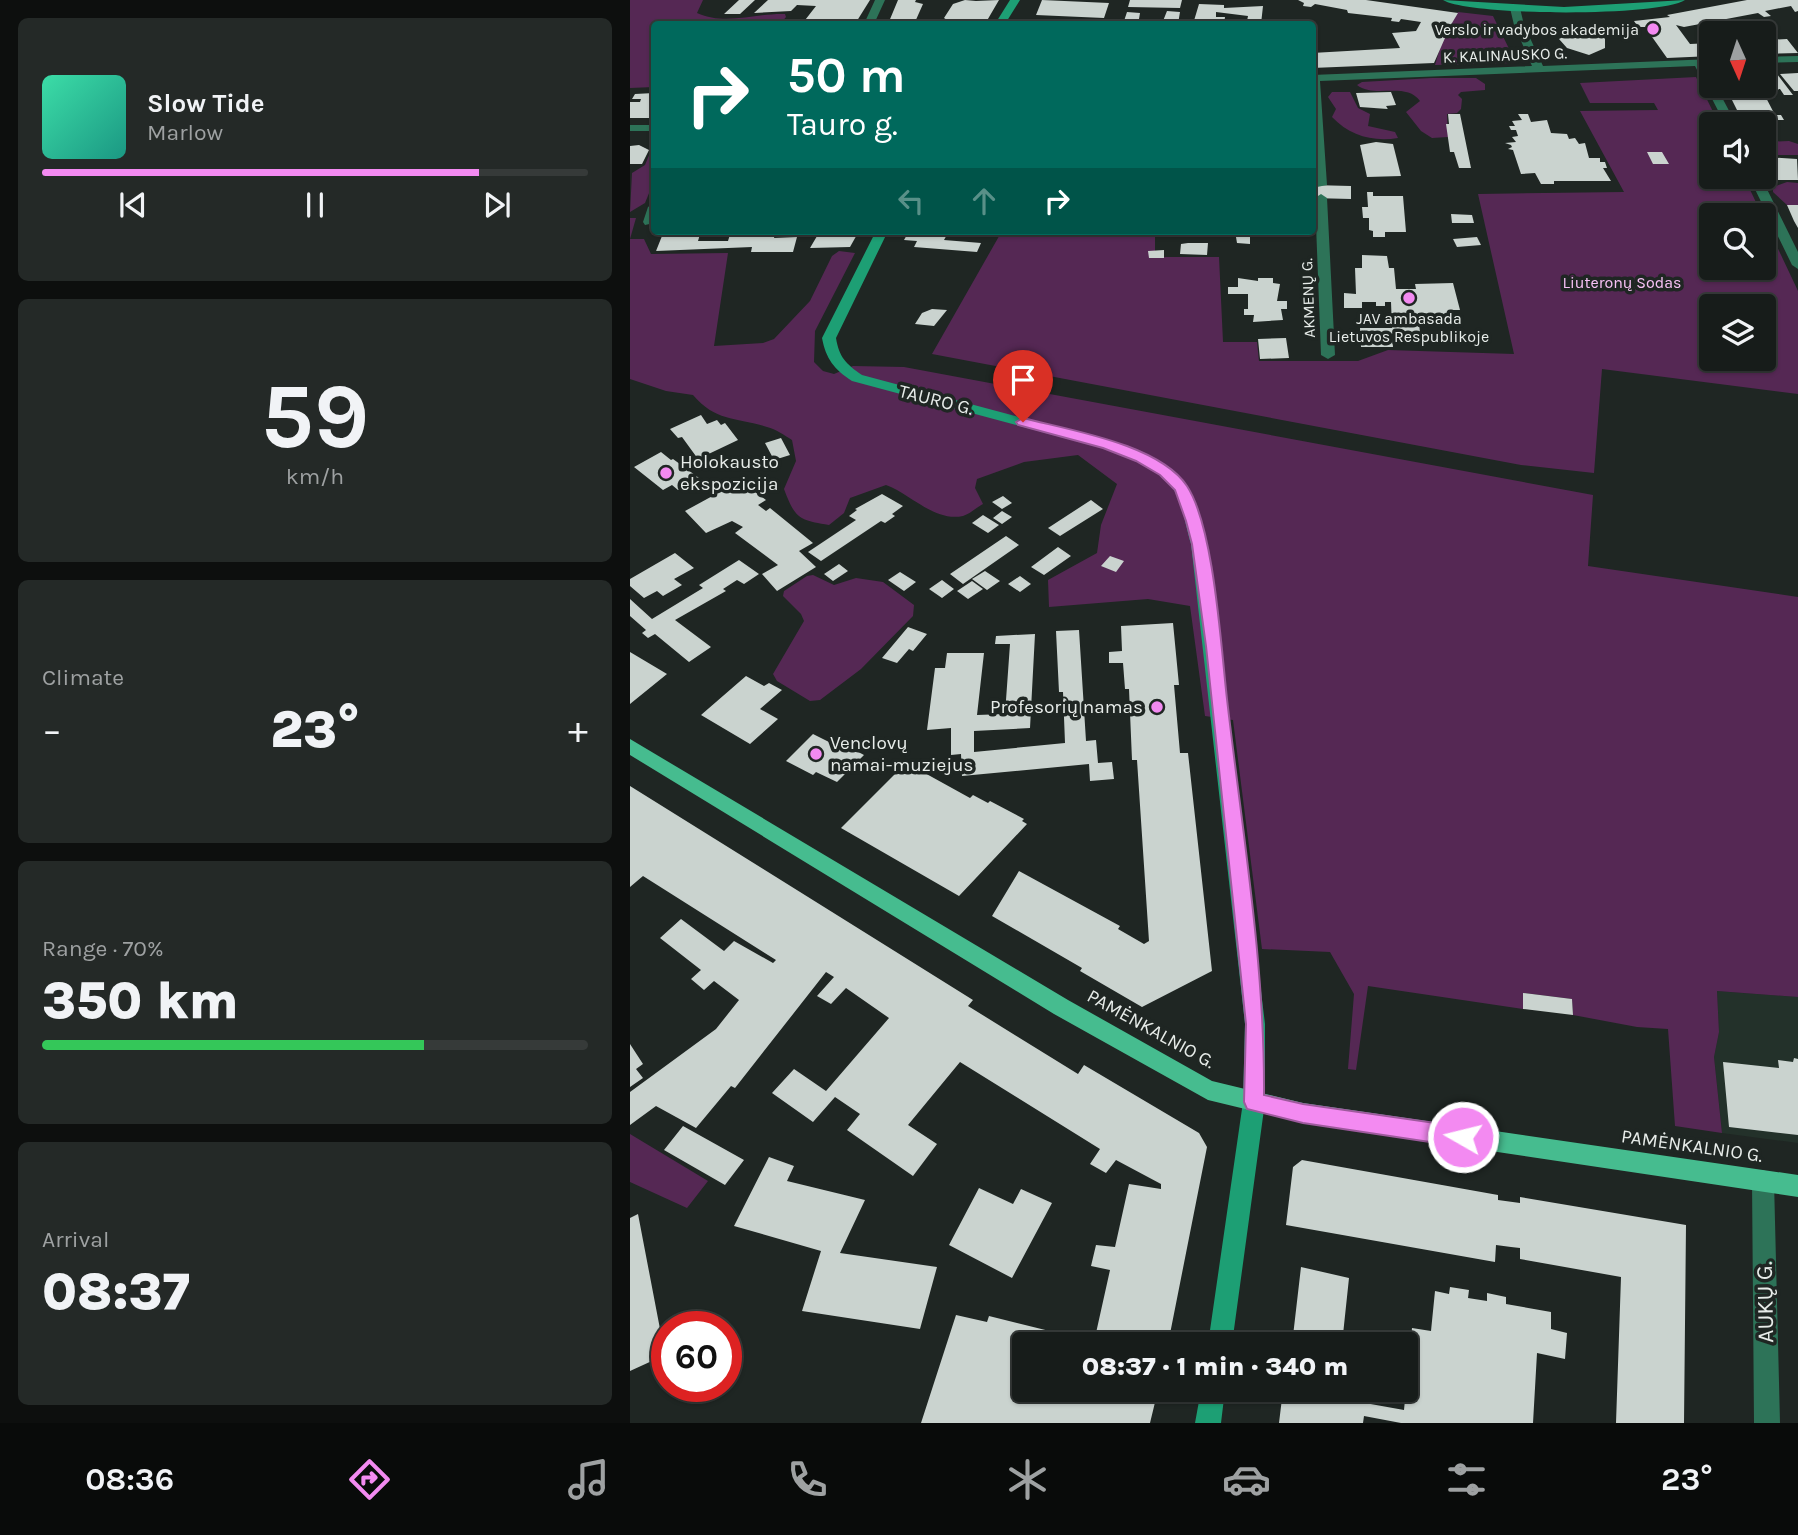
<!DOCTYPE html>
<html lang="en">
<head>
<meta charset="utf-8">
<style>
  body { margin:0; font-family:Karla,sans-serif; background:#242927; color:#f1f3f6; height:100vh; display:flex; flex-direction:column; font-size:26px; white-space:nowrap }
  * { box-sizing:border-box; margin:0 }
  p { font-size:23px; color:#9ea1a2 }
  .icon { flex:none; width:38px; height:38px; fill:none; stroke:currentColor; stroke-width:2; stroke-linecap:round; stroke-linejoin:round }
  .map { position:relative; flex:1; overflow:hidden }
  .drawer { display:flex; flex-direction:column; gap:18px; padding:18px; background:#0d0f0e; width:630px }
  .drawer>* { flex:none }
  .guide { position:absolute; left:21px; top:21px; width:665px; height:214px; border-radius:7px; box-shadow:0 2px 5px #0004,0 0 0 2px #363a39; background:#00695c; color:#fff; overflow:hidden }
  .needle { width:46px; rotate:177deg }
  .controls { position:absolute; left:1069px; top:21px; display:grid; gap:14px }
  .controls a { display:grid; place-items:center; width:77px; height:77px; border-radius:7px; background:#171c1a; box-shadow:0 2px 5px #0004,0 0 0 2px #363a39; font-size:35px }
  .speed { position:absolute; left:21px; top:1311px; display:flex; gap:14px; font-size:35px; font-weight:700; text-align:center }
  .speed>* { display:grid; place-content:center; width:91px; height:91px; border-radius:50%; background:#171c1a; box-shadow:0 2px 5px #0004,0 0 0 2px #363a39; line-height:1 }
  .speed .limit { border:10px solid #d22; background:#fff; color:#111 }
  .pin { position:absolute; display:grid; place-items:center; width:60px; height:60px; color:#fff; margin:-72px -30px; border-radius:50% 50% 50% 0; rotate:-45deg; box-shadow:0 0 7px #0007 }
  .pin .icon { rotate:45deg }
  .me { position:absolute; width:77px; margin:-38px; rotate:278deg; stroke-linejoin:round; filter:drop-shadow(0 0 5px #0008) }
  .turn { display:flex; align-items:center; gap:24px; height:147px; padding:0 21px; font-size:32px }
  .turn .icon { width:91px; height:91px; stroke-width:2.5 }
  .turn b { display:block; font-size:49px; line-height:60px }
  .lanes { display:flex; align-items:center; height:66px; padding:0 21px; background:#0003; justify-content:center; gap:35px; direction:ltr }
  .lanes .off { opacity:.35 }
  .big { font-size:52px; font-weight:800; line-height:1.1 }
  .drawer .widget { flex:1; display:flex; flex-direction:column; justify-content:center; gap:10px; min-width:0; padding:0 24px; border-radius:10px; background:#242927 }
  .drawer .dial { align-items:center; gap:0 }
  .dial b { font-size:91px; line-height:1 }
  .song { display:flex; align-items:center; gap:21px }
  .cover { width:84px; height:84px; border-radius:10px; background:linear-gradient(135deg,hsl(160 70% 55%),hsl(170 70% 35%)) }
  .played { height:7px; border-radius:4px; background:linear-gradient(90deg,#f38af1 80%,#363a39 80%) }
  .keys { display:flex; justify-content:space-around; direction:ltr }
  .heat { display:flex; justify-content:space-between; align-items:center; font-size:38px; direction:ltr }
  .charge { height:10px; border-radius:5px; background:linear-gradient(90deg,#34c759 70%,#363a39 0) }
  .trip { position:absolute; left:382px; top:1332px; width:406px; height:70px; border-radius:7px; background:#171c1a; box-shadow:0 2px 5px #0004,0 0 0 2px #363a39; font-weight:800; line-height:70px; text-align:center }
  .dock { display:flex; height:112px; justify-content:space-around; align-items:center; background:#090b0a; color:#9ea1a2 }
  .dock .icon { width:49px; height:49px }
  .dock .selected { color:#f38af1 }
  .dock b { font-size:32px; color:#f1f3f6 }
  main { display:flex; flex:1; min-height:0 }
  .map>svg:first-child { display:block }
  .built { fill:#23312a }
  .green { fill:#552854; fill-rule:evenodd }
  .building { fill:#cad3cf }
  .lines { fill:none; stroke-linecap:round; stroke-linejoin:round }
  .street { fill:#2d7358; fill-rule:evenodd }
  .secondary { fill:#1d9f74; fill-rule:evenodd }
  .primary { fill:#46bc8f; fill-rule:evenodd }
  .route { fill:#f38af1; stroke:#9e5a9d; stroke-width:2 }
  .poi-dot { fill:#f38af1; stroke:#1f2623; stroke-width:2.5 }
  .labels { text-anchor:middle; dominant-baseline:central; stroke-width:7; stroke-linejoin:round; paint-order:stroke }
  .far-poi-label { font-size:16px; fill:#e7ece9; stroke:#1f2623; text-anchor:end }
  .far-street-label { font-size:16px; fill:#e7ece9; stroke:#1f2623 }
  .far-park-label { font-size:16px; fill:#f8c1f6; stroke:#1f2623 }
  .street-label { font-size:19px; fill:#e7ece9; stroke:#1f2623 }
  .poi-label { font-size:19px; fill:#e7ece9; stroke:#1f2623; text-anchor:start }
  .near-street-label { font-size:23px; fill:#e7ece9; stroke:#1f2623 }
</style>
</head>
<body>
<main>
<section class="drawer">
<div class="widget">
<div class="song"><i class="cover"></i><div><b>Slow Tide</b><p>Marlow</p></div></div>
<div class="played"></div>
<div class="keys"><svg class="icon" aria-label="previous" viewBox="0 0 24 24"><path d="M18 5L8 12l10 7zM5 5v14"/></svg><svg class="icon" aria-label="pause" viewBox="0 0 24 24"><path d="M8 5v14M16 5v14"/></svg><svg class="icon" aria-label="next" viewBox="0 0 24 24"><path d="M6 5l10 7-10 7zM19 5v14"/></svg></div>
</div>
<div class="widget dial"><b>59</b><p>km/h</p></div>
<div class="widget"><p>Climate</p>
<div class="heat"><a>−</a><b class="big">23°</b><a>+</a></div>
</div>
<div class="widget"><p>Range · 70%</p><b class="big">350 km</b><div class="charge"></div></div>
<div class="widget"><p>Arrival</p><b class="big">08:37</b></div>
</section>
<div class="map">
<svg width="1168" height="1423" viewBox="0 0 1168 1423">
  <rect width="100%" height="100%" fill="#1f2623"/>
  <path class="built" d="M1087 991 1168 997V1143L1092 1133 1084 1057 1089 1032Z"/>
  <path class="green" d="M0 0H73L67 13C96 26 125 13 155 14L156 17 150 24H24V87L0 88Z
    M828 12 863 16 886 63 805 65 813 38Z
    M1066 77 1089 124H1082V177H1114L1132 215H1082V268H1134V219L1168 291V394L972 369 964 473 891 465 302 354 372 231H525V257H589L593 342H627L629 361H728L758 350 884 354 848 194 994 192 950 111 1028 110 1024 103H960L950 83ZM1082 306H1134V359H1082Z
    M802 78H846L855 84V90L831 92 828 95 832 99 831 109 827 113 817 114 818 137 802 138 791 131 776 112 790 101C776 81 744 99 727 85L732 82Z
    M702 92H720L728 108 740 114 738 126 765 132 768 138C743 142 720 136 702 117L706 109 698 97Z
    M1159 141 1168 144V155H1148L1134 152V142Z
    M24 143V181L15 203 0 212 2 173 15 165Z
    M1157 182 1168 183V205H1157L1143 192V187Z
    M0 218H6L0 239H14L21 254 98 253 84 346 133 343 144 339 180 301 202 256 209 251 225 253 185 331 184 362 193 371 204 374 223 366 274 367 963 495 958 566 1168 597V997L1087 991 1089 1032 1084 1057 1092 1133 1045 1126 1038 1029 1007 1027 943 1015 942 999 893 993V1009L738 986 726 1070 718 1069 724 994 700 952 632 949 603 720 575 716 560 606 518 599 419 607 418 580 467 553 471 525 487 484 448 455 394 462 347 479 345 488 353 504C347 507 340 514 333 516 304 522 281 494 256 485L220 498 214 513 199 525C168 520 165 518 154 489L166 461 162 440C154 435 146 429 137 427 106 417 86 422 63 395L36 391 0 379Z
    M183 575 204 585 226 578 253 582 284 605 283 616 231 669 190 700 180 701 147 681 143 674 174 621 171 614 153 596 154 591 177 576Z
    M0 1134 78 1181 57 1208 0 1182Z"/>
  <path class="building" d="M109 0H125L110 14H94Z
    M138 0H240L225 24H172L186 6 167 5 161 11 124 13Z
    M268 0H286L285 2 293 4 285 22H314V24H258Z
    M335 0 346 1 369 0 355 24H323L314 18 323 4Z
    M412 0 479 3 474 18 406 15Z
    M500 0H552L550 8 498 7Z
    M668 0H736L828 13 813 38H815L804 63 682 68V53L770 48 762 33 786 31 791 22 771 19 769 22 761 21 762 18 718 13 717 10 685 4 681 7 673 6 674 3Z
    M1117 0H1168V11L1165 12 1161 6 1135 11 1141 16 1134 17 1128 13 1054 27 1046 25 1060 44 1082 43V56L1037 58 1015 27H1008L1004 21 1040 17 1037 15Z
    M569 4 594 5V8L633 6 631 24H612V21H617L618 16 586 12V17H595L594 24H563Z
    M537 11 550 12 548 24H493L497 12 510 13 509 19 533 21Z
    M942 24 965 28 975 39V48L959 55 937 48 929 39 933 37 931 28H940Z
    M1138 24 1145 25 1148 29 1083 33 1080 29Z
    M1157 39 1168 53 1134 54V40Z
    M1168 73V91H1164L1150 74Z
    M1134 74H1147L1163 95H1154L1150 89 1132 90 1145 115H1151L1154 120H1112L1095 86H1134Z
    M761 92 766 105 756 106 758 109 730 107 726 93Z
    M24 93V118H0V102H10L11 99H2L5 94Z
    M818 114H830L841 168H829L824 152H820L816 124H819Z
    M888 114H898L901 122 917 120 921 133 937 134 939 139 945 138 949 144 955 143 959 158H970V162H975L977 168H973L981 181H924V184H911L905 173 891 174 883 150 878 149 882 147 881 145 875 143 886 142 882 137 888 136 886 130H881L879 126H885L882 121 892 120Z
    M746 142 763 144 771 176 737 177 730 145Z
    M9 145 19 150 12 164H0V146Z
    M1017 152H1032L1039 164H1023Z
    M1134 157 1167 159 1168 180H1143Z
    M682 185 721 186V199L682 198Z
    M737 192H743V196H773L776 232H755V237H743V231L739 230V218H733L732 207H738Z
    M1157 205H1168V228L1164 221Z
    M821 214 842 215 844 223H822Z
    M34 231H71L68 241H98L101 231H118L117 234 146 231 144 238 167 237 163 252H121L122 247 26 251Z
    M190 231H229L220 247 180 248Z
    M279 231H319L314 240 351 243 347 252 284 247 287 241 274 240Z
    M605 231H666V237L620 236V244L607 243Z
    M847 237 851 245 827 247 823 239Z
    M558 243H578L577 255 550 254 551 244Z
    M534 250V258H519L518 251Z
    M732 255 757 256 759 268H764L766 289H786L785 284 823 283 830 310H818L819 315 788 313 791 343 765 342V334H762L763 347H731L730 328H762L761 302H755V306H746V302H732V308H714V293L726 294 725 268H732Z
    M608 278 628 281V278H643V283L650 284 647 301H657V309H651L653 320 623 322 624 315H614V309H618V294H598V287H608Z
    M302 309 317 310 304 326 285 324 292 313Z
    M656 338 659 358 630 359 628 339Z
    M71 415 77 424 87 420 91 425 95 423 108 440 68 459 52 437 48 438 40 429Z
    M151 438 160 455 144 460 135 443Z
    M31 452 41 460 43 459 69 478 48 490 42 485 33 490 4 467Z
    M110 481 136 500 128 505 136 511 140 508 183 543 169 551 186 567 147 591 132 574 148 565 105 533 113 527 102 521 76 533 55 511Z
    M252 494 273 506 262 514 265 516 255 523 251 521 191 561 178 552 226 520 219 516 227 510 225 509Z
    M373 496 382 503 372 509 362 502Z
    M461 500 473 509 430 536 418 528Z
    M372 511 382 517 372 524 363 518Z
    M353 515 369 525 358 533 342 523Z
    M376 536 389 545 333 584 320 574Z
    M428 547 441 556 414 575 401 567Z
    M45 553 64 568 44 579 52 585 33 596 27 591 14 598 0 586V579Z
    M480 556 494 561 486 572 471 566Z
    M109 560 129 574 114 584 107 580 93 589 96 591 45 620 81 647 59 662 25 634 18 638 12 633 16 630 0 616V599L22 619 73 588 69 585Z
    M209 564 218 571 203 581 194 574Z
    M355 571 370 581 357 590 342 579Z
    M270 572 286 582 274 591 258 580Z
    M390 576 401 584 390 592 378 584Z
    M312 580 324 589 312 598 299 589Z
    M342 581 353 589 338 599 327 591Z
    M543 623 549 685H544L550 753H558L582 971 512 1007 450 971 452 968 362 916 389 871 490 926 488 929 514 944 519 941 507 760H502L499 689H495L493 663H479V652L492 651 491 626Z
    M278 627 297 634 283 651 279 649 267 663 252 658Z
    M449 630 456 741 466 740 468 763 482 762 484 779 460 781 459 764 332 776 331 754 321 755V728L297 730 305 668H315L317 653H354L347 715 375 714 380 644H365L366 636 405 634 400 728 344 731V752L435 743 433 692H429L426 631Z
    M0 652 37 674 0 704Z
    M116 676 134 686 139 683 152 690 130 709 148 719 120 744 71 715Z
    M183 734 213 749 217 746 234 755 207 782 186 772 183 775 156 761Z
    M273 761 340 798 343 795 358 803 360 801 394 819 392 821 397 824 329 896 211 828 265 774 262 772Z
    M0 786 343 1000 338 1006 448 1074 454 1065 569 1133 577 1147 538 1344H394V1390H528L520 1423H291L326 1315 357 1322 359 1316 464 1342 480 1270 461 1266 466 1245 485 1247 499 1184 531 1189V1184L486 1160 476 1173 460 1164 470 1149 330 1062 278 1125 307 1144 283 1176 217 1130 230 1114 205 1097 183 1122 142 1093 164 1069 196 1091 259 1018 216 988 201 1004 187 996 204 977 196 972 105 1088 101 1086 66 1128 26 1106 0 1125V1092L86 1029 109 1000 84 981 74 990 61 979 71 970 30 938 51 919 94 951 104 941 143 963 146 960 13 876 0 887Z
    M893 993 942 999 943 1015 893 1009Z
    M0 1044 13 1064 6 1069 13 1078 0 1087Z
    M1164 1058 1168 1059V1135L1099 1127 1093 1062 1149 1068 1148 1060 1163 1062Z
    M53 1126 114 1160 95 1185 34 1150Z
    M139 1157 164 1166 157 1181 235 1200 210 1253 307 1267 290 1329 172 1311 191 1251 104 1226Z
    M672 1160 868 1195V1200L890 1203V1197L1056 1225 1054 1423H986L991 1277 890 1259V1248L881 1247 866 1245 865 1262 656 1225 663 1167Z
    M349 1188 383 1204 391 1189 422 1203 382 1278 319 1245Z
    M8 1214 35 1355 0 1371V1218Z
    M671 1267 719 1278 712 1344H659L660 1335 663 1336Z
    M820 1287 839 1290 838 1298 857 1301V1293L876 1297V1304L921 1312V1329L937 1333 935 1359 907 1353 903 1423H771L734 1416 733 1423H649L653 1390H706V1392L735 1397V1403L774 1410 782 1328 801 1331 805 1291 819 1294Z"/>
  <g class="lines">
    <path class="street" d="M245 0H255L244 24H234Z
      M885 5 890 8 894 25 913 66 1082 59V65H1075L1082 77V86H1086L1106 124H1095L1065 66 690 81 697 185 687 187 682 141V75L902 66 884 25 880 8Z
      M1168 56V62L1134 63V57Z
      M0 125H24V131H0Z
      M1119 177H1131L1168 252V269L1162 265Z
      M691 194 697 198 705 355 698 359 691 355 685 198Z
      M24 203V223L15 225 13 222 18 207Z
      M1133 1170 1141 1173 1144 1181 1150 1423H1124L1122 1181 1125 1173Z"/>
    <path class="secondary" d="M380 0H390L375 24H365Z
      M813 0 934 7 1055 0C1029 17 838 16 813 0Z
      M246 231H258L206 338C209 357 216 364 232 375L482 442C508 451 542 461 557 486 567 502 571 526 577 544L635 1024V1102L602 1344H578L613 1102 615 1024 561 544C556 528 553 505 544 490 530 467 495 457 472 448L222 381C204 369 196 359 192 338Z
      M571 1390H595L591 1423H565Z"/>
    <path class="primary" d="M0 739 438 1000 582 1081 673 1103 1168 1175V1197L673 1123 578 1100 424 1014 0 755Z"/>
  </g>
  <path class="route" d="M393 418C439 430 529 444 557 486 584 527 591 647 597 699 612 830 635 963 634 1095L673 1104 833 1127 840 1130 843 1137 840 1144 833 1147 673 1123 617 1109 614 1102 616 1024 576 646 562 544 556 521 545 490 530 475 506 461 473 448 388 425 386 422Z"/>
  <g class="poi-dot">
    <circle cx="1023" cy="29" r="7"/>
    <circle cx="779" cy="298" r="7"/>
    <circle cx="36" cy="473" r="7"/>
    <circle cx="527" cy="707" r="7"/>
    <circle cx="186" cy="754" r="7"/>
  </g>
  <g class="labels">
    <g class="far-poi-label">
      <text x="1009" y="29">Verslo ir vadybos akademija</text>
      <text x="779" y="318" text-anchor="middle">JAV ambasada<tspan x="779" dy="18">Lietuvos Respublikoje</tspan></text>
    </g>
    <g class="far-street-label">
      <text transform="translate(875 55) rotate(-2)">K. KALINAUSKO G.</text>
      <text transform="translate(678 298) rotate(-92)">AKMENŲ G.</text>
    </g>
    <g class="far-park-label">
      <text x="992" y="282">Liuteronų Sodas</text>
    </g>
    <g class="street-label">
      <text transform="translate(306 400) rotate(14)">TAURO G.</text>
      <text transform="translate(521 1029) rotate(29)">PAMĖNKALNIO G.</text>
      <text transform="translate(1062 1146) rotate(8)">PAMĖNKALNIO G.</text>
    </g>
    <g class="poi-label">
      <text x="50" y="462">Holokausto<tspan x="50" dy="22">ekspozicija</tspan></text>
      <text x="513" y="707" text-anchor="end">Profesorių namas</text>
      <text x="200" y="743">Venclovų<tspan x="200" dy="22">namai-muziejus</tspan></text>
    </g>
    <g class="near-street-label">
      <text transform="translate(1135 1302) rotate(-91)">AUKŲ G.</text>
    </g>
  </g>
</svg>
<div class="controls">
<a><svg class="needle" viewBox="-14 -14 28 28"><path d="M0-13l5 13h-10z" fill="#e53935"/><path d="M0 13l5-13h-10z" fill="#9ea1a2"/></svg></a>
<a><svg class="icon" aria-label="sound" viewBox="0 0 24 24"><path d="M4 9h4l5-4v14l-5-4H4zM17 9q2 3 0 6"/></svg></a>
<a><svg class="icon" aria-label="search" viewBox="0 0 24 24"><circle cx="10" cy="10" r="6"/><path d="M15 15l6 6"/></svg></a>
<a><svg class="icon" aria-label="layers" viewBox="0 0 24 24"><path d="M12 4l9 5-9 5-9-5zM3 14l9 5 9-5"/></svg></a>
</div>
<div class="speed"><div class="limit">60</div></div>
<div class="pin" style="left:393px;top:422px;background:#d93025"><svg class="icon" aria-label="arrive" viewBox="0 0 24 24"><path d="M6 21V4h12l-3 4 3 4H6"/></svg></div>
<svg class="me" style="left:833px;top:1137px" viewBox="-20 -20 40 40"><circle r="17" fill="#f38af1" stroke="#fff" stroke-width="3"/><path d="M0-11L8 9 0 5-8 9z" fill="#fff"/></svg>
<div class="trip">08:37 · 1 min · 340 m</div>
<div class="guide">
<div class="turn"><svg class="icon" aria-label="right" viewBox="0 0 24 24"><path d="M7 20v-9h11M14 6l5 5-5 5"/></svg><div><b>50 m</b>Tauro g.</div></div>
<div class="lanes"><svg class="icon off" aria-label="left" viewBox="0 0 24 24"><path d="M17 20v-9H6M10 6l-5 5 5 5"/></svg><svg class="icon off" aria-label="ahead" viewBox="0 0 24 24"><path d="M12 20V5M6 11l6-6 6 6"/></svg><svg class="icon" aria-label="right" viewBox="0 0 24 24"><path d="M7 20v-9h11M14 6l5 5-5 5"/></svg></div>
</div>
</div>
</main>
<nav class="dock">
<b>08:36</b>
<svg class="icon selected" aria-label="directions" viewBox="0 0 24 24"><path d="M12 3l9 9-9 9-9-9zM9 14v-3h6M13 9l2 2-2 2"/></svg>
<svg class="icon" aria-label="music" viewBox="0 0 24 24"><path d="M9 18V5l10-2v13"/><circle cx="6" cy="18" r="3"/><circle cx="16" cy="16" r="3"/></svg>
<svg class="icon" aria-label="phone" viewBox="0 0 24 24"><path d="M5 4h4l2 5-3 2q2 4 5 5l2-3 5 2v4C11 20 4 13 5 4z"/></svg>
<svg class="icon" aria-label="climate" viewBox="0 0 24 24"><path d="M12 3v18M4 7l16 10M4 17L20 7"/></svg>
<svg class="icon" aria-label="car" viewBox="0 0 24 24"><path d="M5 17H2v-5l4-1 3-4h7l3 4 3 1v5h-3M9 17h6M6 11h13"/><circle cx="7" cy="17" r="2"/><circle cx="17" cy="17" r="2"/></svg>
<svg class="icon" aria-label="filters" viewBox="0 0 24 24"><path d="M4 7h16M4 17h16"/><circle cx="9" cy="7" r="2"/><circle cx="15" cy="17" r="2"/></svg>
<b>23°</b>
</nav>
</body>
</html>
